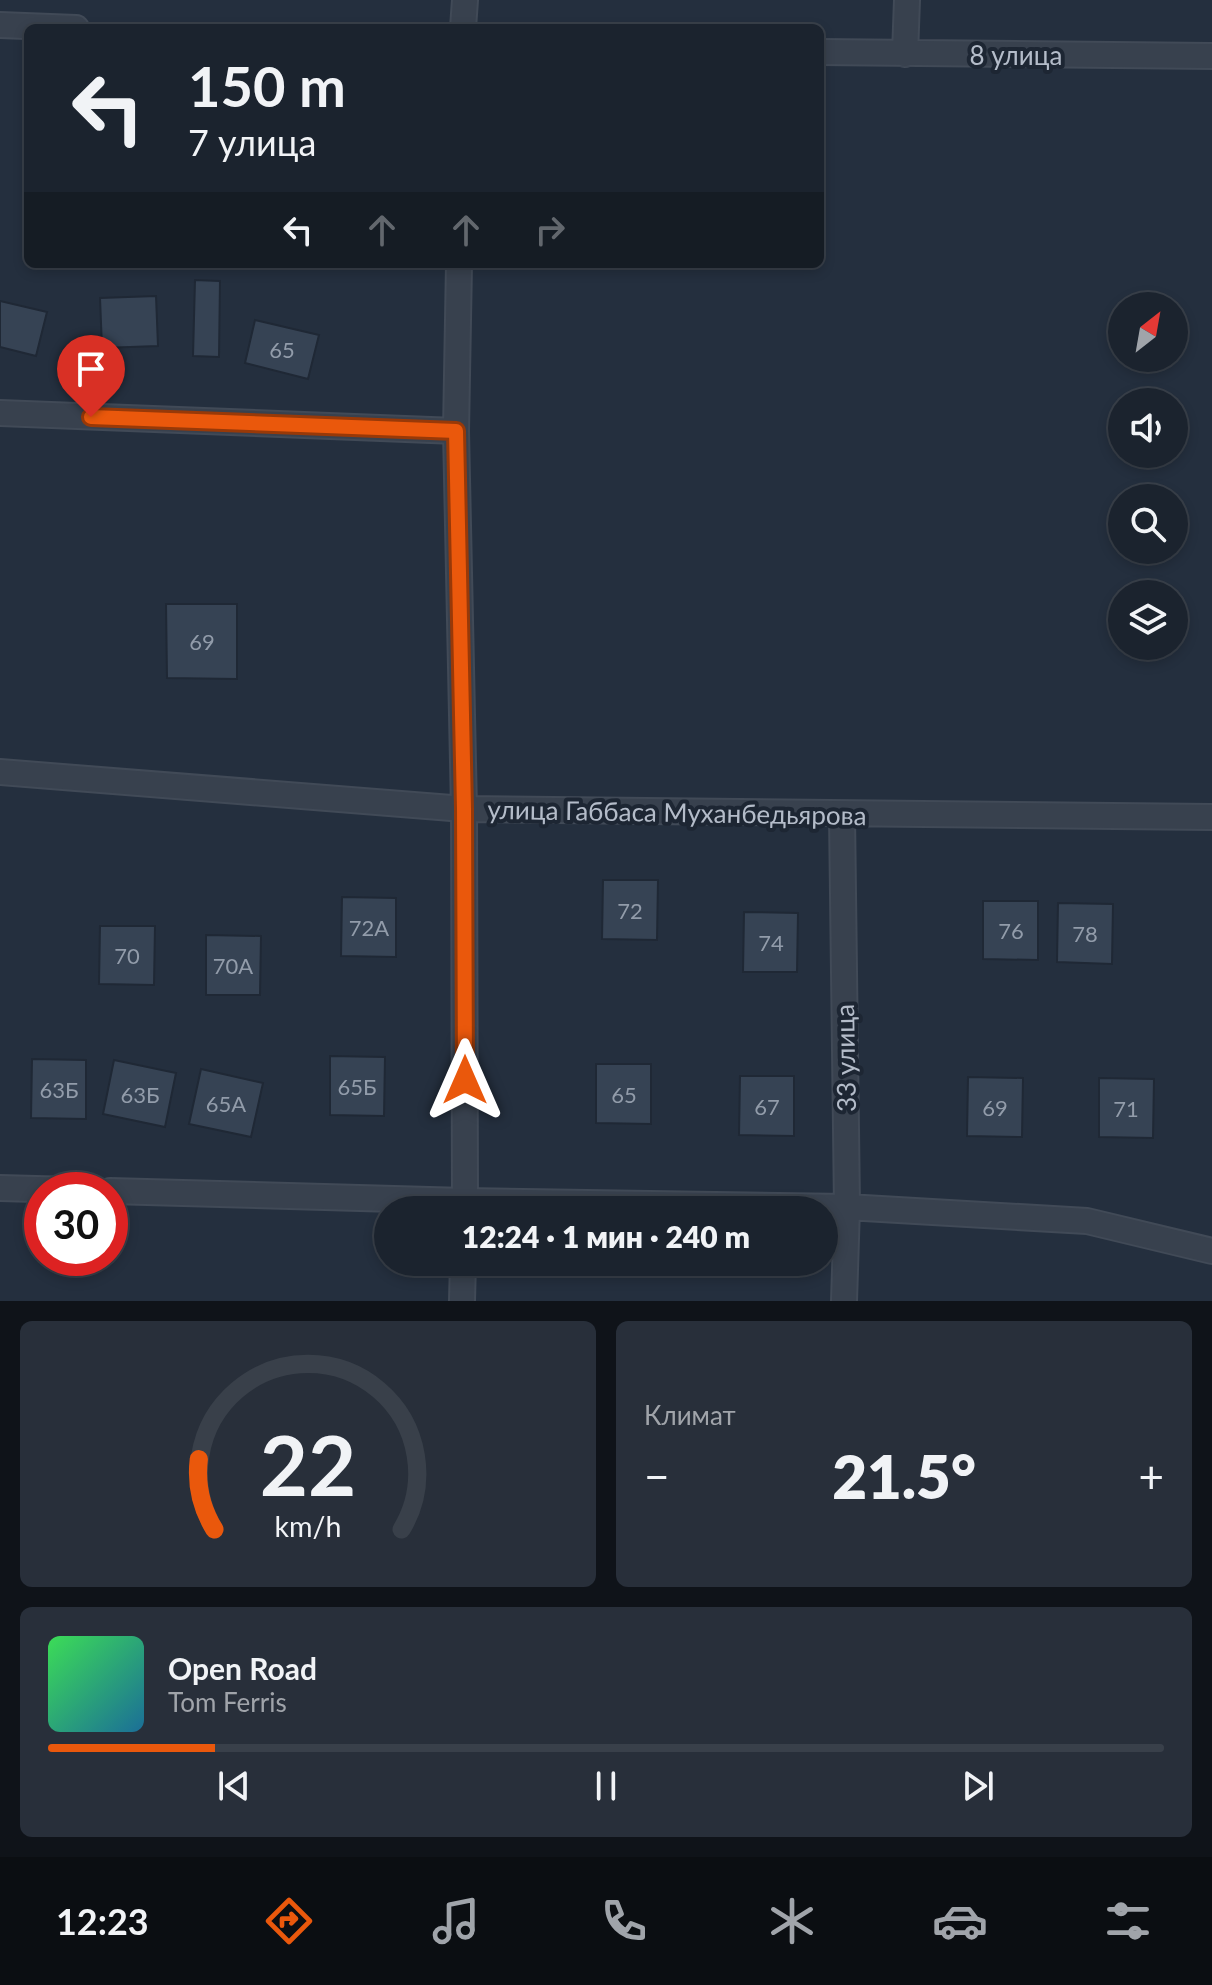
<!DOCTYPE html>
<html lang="ru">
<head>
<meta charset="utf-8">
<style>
  body { margin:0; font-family:Lato,sans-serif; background:#282f3a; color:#f1f3f6; height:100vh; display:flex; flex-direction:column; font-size:30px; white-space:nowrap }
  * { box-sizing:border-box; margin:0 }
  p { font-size:26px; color:#a0a4aa }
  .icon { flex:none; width:44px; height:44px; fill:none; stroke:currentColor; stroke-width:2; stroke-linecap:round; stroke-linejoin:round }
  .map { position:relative; height:1301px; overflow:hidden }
  .drawer { display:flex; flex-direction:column; gap:20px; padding:20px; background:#0f1319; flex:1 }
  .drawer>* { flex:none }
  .banner { position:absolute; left:24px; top:24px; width:800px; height:244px; border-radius:12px; box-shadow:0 4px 12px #0003,0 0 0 2px #39404a; background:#1b232e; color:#f1f3f6; overflow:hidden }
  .needle { width:52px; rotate:31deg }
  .fabs { position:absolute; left:1108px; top:292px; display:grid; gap:16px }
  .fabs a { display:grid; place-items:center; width:80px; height:80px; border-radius:50%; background:#1b232e; box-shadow:0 4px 12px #0003,0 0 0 2px #39404a; font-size:40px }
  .speed { position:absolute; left:24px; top:1172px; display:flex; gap:16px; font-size:40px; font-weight:700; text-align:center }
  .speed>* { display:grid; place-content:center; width:104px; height:104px; border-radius:50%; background:#1b232e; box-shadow:0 4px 12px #0003,0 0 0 2px #39404a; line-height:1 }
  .speed .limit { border:12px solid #d22; background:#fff; color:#111 }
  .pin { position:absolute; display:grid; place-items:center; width:68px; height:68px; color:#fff; margin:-82px -34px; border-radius:50% 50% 50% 0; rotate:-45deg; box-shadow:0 0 8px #0007 }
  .pin .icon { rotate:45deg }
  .me { position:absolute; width:88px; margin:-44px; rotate:0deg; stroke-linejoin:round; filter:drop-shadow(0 0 6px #0008) }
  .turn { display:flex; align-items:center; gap:28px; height:168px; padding:0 32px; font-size:36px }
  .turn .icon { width:104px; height:104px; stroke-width:2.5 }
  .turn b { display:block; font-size:56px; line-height:68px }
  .lanes { display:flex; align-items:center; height:76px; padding:0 32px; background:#0003; justify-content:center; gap:40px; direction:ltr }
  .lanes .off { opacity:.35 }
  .big { font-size:60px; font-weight:800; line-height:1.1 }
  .drawer .widget { flex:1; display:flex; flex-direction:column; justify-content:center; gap:12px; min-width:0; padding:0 28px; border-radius:12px; background:#282f3a }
  .drawer .dial { align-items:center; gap:0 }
  .dial svg { height:208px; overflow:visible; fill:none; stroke:#39404a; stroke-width:7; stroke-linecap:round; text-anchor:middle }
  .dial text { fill:#f1f3f6; stroke:none }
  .song { display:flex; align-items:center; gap:24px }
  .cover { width:96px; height:96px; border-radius:12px; background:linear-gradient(135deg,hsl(130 70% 55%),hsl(200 70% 35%)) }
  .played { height:8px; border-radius:4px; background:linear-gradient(90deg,#ea580c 15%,#39404a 15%) }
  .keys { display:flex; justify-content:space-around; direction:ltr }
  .heat { display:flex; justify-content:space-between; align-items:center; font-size:44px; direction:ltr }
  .drawer .tiles { flex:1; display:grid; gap:20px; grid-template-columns:1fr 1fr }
  .widget:last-child { grid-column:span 2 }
  .trip { position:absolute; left:374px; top:1196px; width:464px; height:80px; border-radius:40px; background:#1b232e; box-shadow:0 4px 12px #0003,0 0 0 2px #39404a; font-weight:800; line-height:80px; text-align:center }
  .tab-bar { display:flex; height:128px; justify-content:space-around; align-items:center; background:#0b0e12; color:#a0a4aa }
  .tab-bar .icon { width:56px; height:56px }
  .tab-bar .on { color:#ea580c }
  .tab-bar b { font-size:36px; color:#f1f3f6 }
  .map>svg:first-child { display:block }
  .building { fill:#364354; stroke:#1f2835; stroke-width:2 }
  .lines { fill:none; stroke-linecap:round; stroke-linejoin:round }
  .minor-casing { stroke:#414a57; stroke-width:28 }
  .minor { stroke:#38414e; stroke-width:24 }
  .route-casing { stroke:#983908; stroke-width:20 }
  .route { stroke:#ea580c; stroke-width:14 }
  .labels { text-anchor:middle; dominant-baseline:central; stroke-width:8; stroke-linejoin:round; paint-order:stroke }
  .number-label { font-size:22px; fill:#929caa }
  .street-label { font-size:26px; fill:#b4bcc9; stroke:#1d2633 }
</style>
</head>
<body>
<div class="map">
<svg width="1212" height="1301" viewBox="0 0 1212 1301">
  <rect width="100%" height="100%" fill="#242f3e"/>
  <path class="building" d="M195 280 220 281 219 357 193 356Z
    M156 296 158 346 102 348 100 298Z
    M0 301 47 312 36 356 0 347Z
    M255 320 319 335 308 379 245 363Z
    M166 604H237V679L167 678Z
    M603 880H658L657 940 602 939Z
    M342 897 396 898V957L341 956Z
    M983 901H1038V960L983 959Z
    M1058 903 1113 904 1112 964 1057 962Z
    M744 912 798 913 797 972H743Z
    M100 926H155L154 985 99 984Z
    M206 935 261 936 260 995H206Z
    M330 1056 385 1057 384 1116 330 1115Z
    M32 1059 86 1060V1119L31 1118Z
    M114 1060 176 1073 165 1127 103 1114Z
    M596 1064H651V1124L596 1123Z
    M201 1069 263 1083 251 1137 189 1124Z
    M740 1076H794V1136L739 1135Z
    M968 1077 1023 1078 1022 1137 967 1136Z
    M1099 1078 1154 1079 1153 1138 1099 1137Z"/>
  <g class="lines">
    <g class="minor-casing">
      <path id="minor" d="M0 25 76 28
        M463 28 465 0
        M820 52 1212 56
        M905 54 907 0
        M459 264 456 431 464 809 465 1210
        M0 413 456 431
        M0 772 464 809 1212 817
        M842 815 847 1207 844 1301
        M0 1188 72 1190
        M110 1191 465 1201 847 1207 1087 1221 1212 1251
        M462 1301 463 1262"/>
    </g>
    <use href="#minor" class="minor"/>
  </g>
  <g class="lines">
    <g class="route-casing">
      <path id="route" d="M91 417 456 431 464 809 465 1080"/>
    </g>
    <use href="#route" class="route"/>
  </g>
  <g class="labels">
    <g class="number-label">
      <text x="282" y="349">65</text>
      <text x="202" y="641">69</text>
      <text x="630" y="910">72</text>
      <text x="369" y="927">72А</text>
      <text x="1011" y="930">76</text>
      <text x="1085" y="933">78</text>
      <text x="771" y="942">74</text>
      <text x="127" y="955">70</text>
      <text x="233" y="965">70А</text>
      <text x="357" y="1086">65Б</text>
      <text x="59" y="1089">63Б</text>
      <text x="140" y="1094">63Б</text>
      <text x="624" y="1094">65</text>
      <text x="226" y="1103">65А</text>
      <text x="767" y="1106">67</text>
      <text x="995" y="1107">69</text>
      <text x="1126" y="1108">71</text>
    </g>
    <g class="street-label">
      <text x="1016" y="55">8 улица</text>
      <text transform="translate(677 812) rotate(1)">улица Габбаса Муханбедьярова</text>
      <text transform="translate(845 1058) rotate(-91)">33 улица</text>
    </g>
  </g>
</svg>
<div class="fabs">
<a><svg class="needle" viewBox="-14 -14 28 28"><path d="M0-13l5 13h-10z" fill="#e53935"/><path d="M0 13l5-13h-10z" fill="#a0a4aa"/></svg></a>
<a><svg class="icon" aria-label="sound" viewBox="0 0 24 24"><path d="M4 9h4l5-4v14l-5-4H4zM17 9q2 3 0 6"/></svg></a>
<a><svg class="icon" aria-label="search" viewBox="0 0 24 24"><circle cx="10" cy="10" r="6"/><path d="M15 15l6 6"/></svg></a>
<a><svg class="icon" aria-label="layers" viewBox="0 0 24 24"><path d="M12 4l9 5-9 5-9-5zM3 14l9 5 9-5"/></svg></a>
</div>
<div class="speed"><div class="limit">30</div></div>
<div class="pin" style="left:91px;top:417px;background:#d93025"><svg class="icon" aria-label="arrive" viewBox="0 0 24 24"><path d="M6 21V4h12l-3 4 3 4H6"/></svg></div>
<svg class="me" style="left:465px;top:1080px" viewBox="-20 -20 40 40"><path d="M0-17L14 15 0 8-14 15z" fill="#ea580c" stroke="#fff" stroke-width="4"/></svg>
<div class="trip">12:24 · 1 мин · 240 m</div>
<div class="banner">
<div class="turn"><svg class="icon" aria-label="left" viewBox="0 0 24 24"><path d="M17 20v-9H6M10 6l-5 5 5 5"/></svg><div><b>150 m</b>7 улица</div></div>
<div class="lanes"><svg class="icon" aria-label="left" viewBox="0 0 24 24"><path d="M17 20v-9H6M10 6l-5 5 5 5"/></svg><svg class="icon off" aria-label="ahead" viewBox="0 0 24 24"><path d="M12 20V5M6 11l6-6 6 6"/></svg><svg class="icon off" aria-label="ahead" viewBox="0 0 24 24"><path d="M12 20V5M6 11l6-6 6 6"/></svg><svg class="icon off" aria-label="right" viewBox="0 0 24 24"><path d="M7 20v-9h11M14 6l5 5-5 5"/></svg></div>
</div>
</div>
<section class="drawer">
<div class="tiles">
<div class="widget dial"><svg viewBox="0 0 100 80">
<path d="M14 69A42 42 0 1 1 86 69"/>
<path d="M14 69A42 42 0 0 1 8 42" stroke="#ea580c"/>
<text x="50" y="56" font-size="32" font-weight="700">22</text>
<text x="50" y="72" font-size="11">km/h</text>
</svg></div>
<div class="widget"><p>Климат</p>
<div class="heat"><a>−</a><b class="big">21.5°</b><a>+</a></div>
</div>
<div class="widget">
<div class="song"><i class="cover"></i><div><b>Open Road</b><p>Tom Ferris</p></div></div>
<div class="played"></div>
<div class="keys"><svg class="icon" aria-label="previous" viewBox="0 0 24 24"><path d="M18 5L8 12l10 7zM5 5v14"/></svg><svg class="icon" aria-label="pause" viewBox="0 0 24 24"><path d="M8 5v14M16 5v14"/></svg><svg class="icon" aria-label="next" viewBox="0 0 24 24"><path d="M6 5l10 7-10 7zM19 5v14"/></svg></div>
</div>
</div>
</section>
<nav class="tab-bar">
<b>12:23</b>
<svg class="icon on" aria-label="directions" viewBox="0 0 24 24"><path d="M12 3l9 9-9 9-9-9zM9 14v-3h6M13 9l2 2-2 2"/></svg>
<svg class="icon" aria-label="music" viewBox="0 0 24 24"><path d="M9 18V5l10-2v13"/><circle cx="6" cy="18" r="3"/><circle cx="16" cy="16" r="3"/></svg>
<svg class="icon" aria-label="phone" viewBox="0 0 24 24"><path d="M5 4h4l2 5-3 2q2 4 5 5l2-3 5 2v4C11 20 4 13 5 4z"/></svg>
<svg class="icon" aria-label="climate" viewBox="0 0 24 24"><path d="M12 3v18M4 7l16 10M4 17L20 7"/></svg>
<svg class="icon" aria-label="car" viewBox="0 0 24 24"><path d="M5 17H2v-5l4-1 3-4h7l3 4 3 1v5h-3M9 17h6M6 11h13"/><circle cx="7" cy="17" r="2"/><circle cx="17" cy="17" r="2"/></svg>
<svg class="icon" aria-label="filters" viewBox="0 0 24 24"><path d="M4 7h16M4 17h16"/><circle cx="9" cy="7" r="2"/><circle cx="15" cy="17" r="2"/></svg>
</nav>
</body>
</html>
